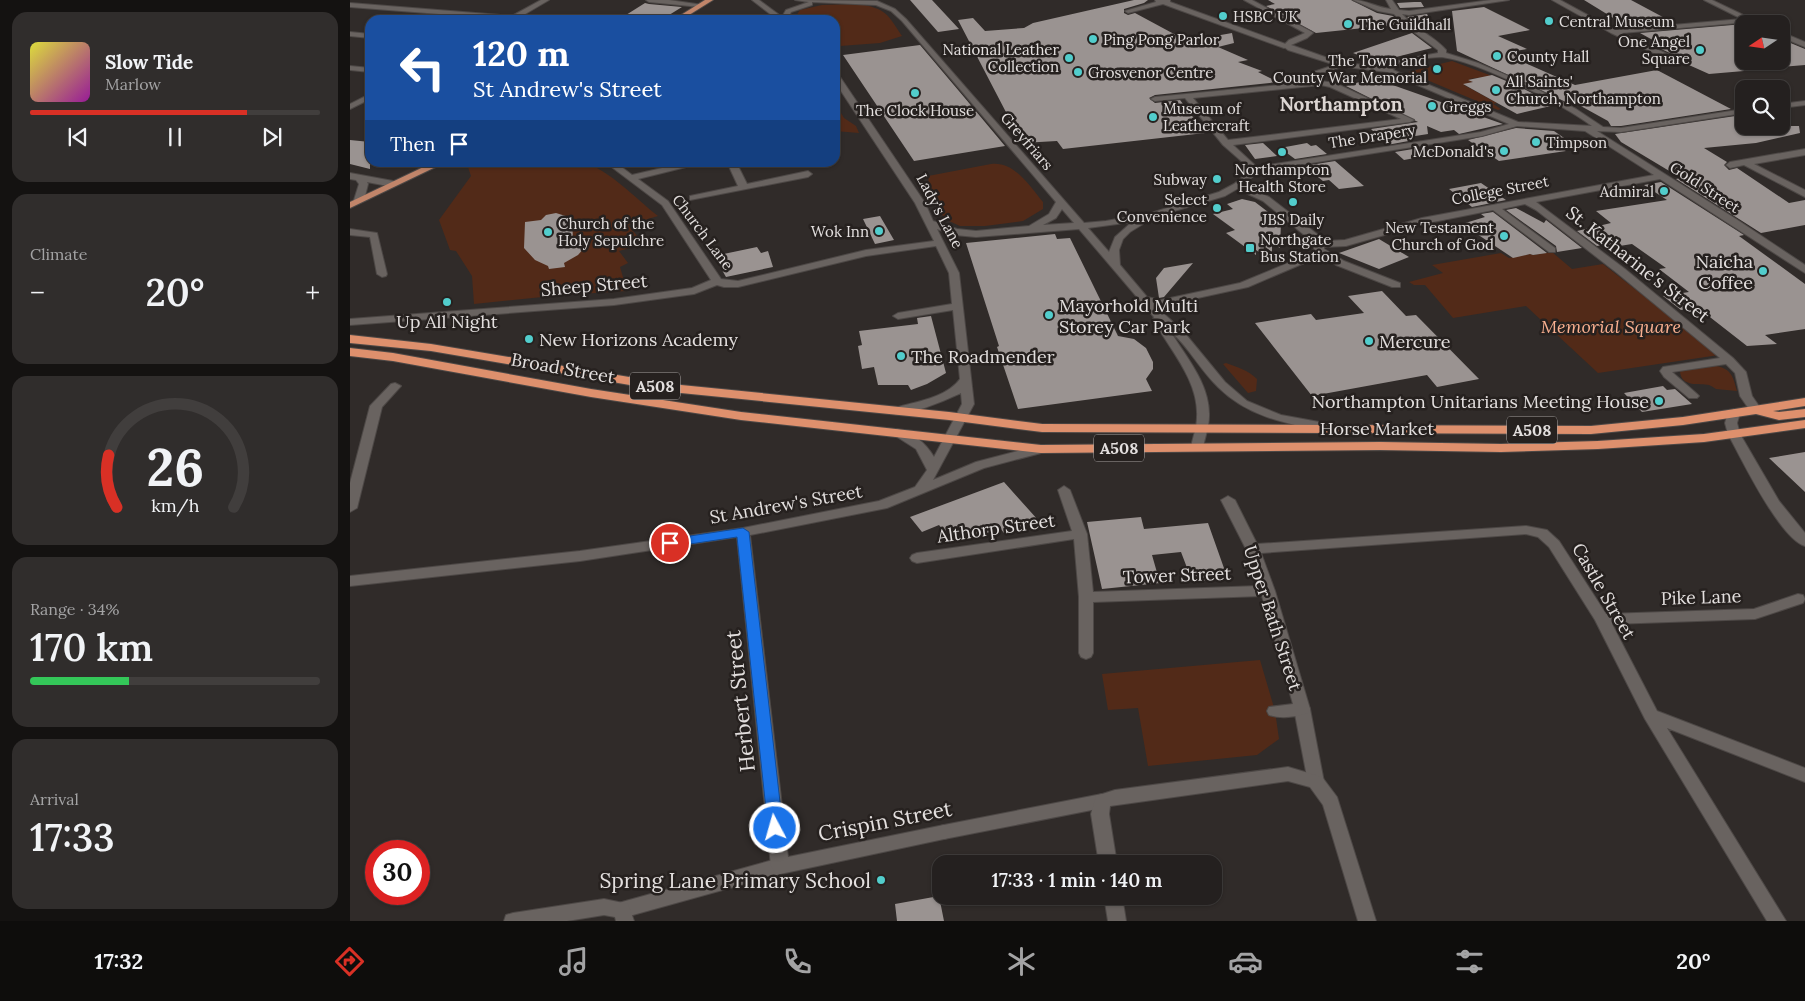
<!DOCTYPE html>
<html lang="en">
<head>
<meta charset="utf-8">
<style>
  body { margin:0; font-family:Lora,serif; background:#302d2c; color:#f1f3f6; height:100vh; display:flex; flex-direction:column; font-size:19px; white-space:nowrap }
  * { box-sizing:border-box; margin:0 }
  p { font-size:16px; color:#a3a3a4 }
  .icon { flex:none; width:28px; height:28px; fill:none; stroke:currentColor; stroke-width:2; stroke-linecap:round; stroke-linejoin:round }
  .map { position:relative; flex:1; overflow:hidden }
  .side { display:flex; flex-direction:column; gap:12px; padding:12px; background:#141211; width:350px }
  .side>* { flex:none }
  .guide { position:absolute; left:15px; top:15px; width:475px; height:152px; border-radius:15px; box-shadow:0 1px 4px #0004,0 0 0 1px #413e3d; background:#1a4fa0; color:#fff; overflow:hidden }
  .needle { width:32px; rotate:257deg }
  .fabs { position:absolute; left:1385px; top:15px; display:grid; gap:10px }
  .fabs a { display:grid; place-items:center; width:55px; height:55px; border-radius:10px; background:#24201f; box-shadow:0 1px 4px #0004,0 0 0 1px #413e3d; font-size:25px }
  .speed { position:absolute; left:15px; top:840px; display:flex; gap:10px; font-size:25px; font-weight:700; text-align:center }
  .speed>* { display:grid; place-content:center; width:65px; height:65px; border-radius:50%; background:#24201f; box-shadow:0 1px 4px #0004,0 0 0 1px #413e3d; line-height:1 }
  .speed .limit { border:8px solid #d22; background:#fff; color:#111 }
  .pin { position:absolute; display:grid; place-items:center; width:42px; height:42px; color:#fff; margin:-21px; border:2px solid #fff; border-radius:50%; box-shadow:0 1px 5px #0007 }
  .me { position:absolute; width:55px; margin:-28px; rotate:354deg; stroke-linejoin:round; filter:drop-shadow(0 0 4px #0008) }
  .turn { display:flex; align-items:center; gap:18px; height:105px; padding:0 25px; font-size:22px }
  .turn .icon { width:65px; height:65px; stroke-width:2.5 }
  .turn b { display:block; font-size:35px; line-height:42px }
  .then { display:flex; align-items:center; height:48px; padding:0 25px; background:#0003; gap:10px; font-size:19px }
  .big { font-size:38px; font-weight:600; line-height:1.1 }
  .side .card { flex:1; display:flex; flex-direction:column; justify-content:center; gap:8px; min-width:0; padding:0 18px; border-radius:15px; background:#302d2c }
  .side .dial { align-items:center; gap:0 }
  .dial svg { height:130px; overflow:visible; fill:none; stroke:#413e3d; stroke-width:7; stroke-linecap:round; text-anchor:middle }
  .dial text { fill:#f1f3f6; stroke:none }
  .song { display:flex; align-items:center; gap:15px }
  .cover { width:60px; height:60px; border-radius:8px; background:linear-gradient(135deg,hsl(60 70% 55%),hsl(300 70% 35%)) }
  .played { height:5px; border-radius:2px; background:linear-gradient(90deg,#d93025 75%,#413e3d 75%) }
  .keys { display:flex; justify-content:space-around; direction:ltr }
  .heat { display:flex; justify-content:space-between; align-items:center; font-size:28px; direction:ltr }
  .charge { height:8px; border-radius:4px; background:linear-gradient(90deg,#34c759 34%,#413e3d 0) }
  .trip { position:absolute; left:582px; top:855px; width:290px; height:50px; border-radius:15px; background:#24201f; box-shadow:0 1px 4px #0004,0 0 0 1px #413e3d; font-weight:600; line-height:50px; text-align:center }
  .menu { display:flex; height:80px; justify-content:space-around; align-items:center; background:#0e0d0c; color:#a3a3a4 }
  .menu .icon { width:35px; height:35px }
  .menu .selected { color:#d93025 }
  .menu b { font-size:22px; color:#f1f3f6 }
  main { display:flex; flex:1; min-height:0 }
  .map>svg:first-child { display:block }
  .green { fill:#522a18 }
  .building { fill:#9a9391 }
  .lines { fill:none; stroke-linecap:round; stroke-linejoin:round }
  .pedestrian-casing { stroke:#4d4846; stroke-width:2 }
  .minor-casing { stroke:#4d4846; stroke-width:2 }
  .primary-casing { stroke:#4d4846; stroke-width:2 }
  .trunk-casing { stroke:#4d4846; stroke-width:2 }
  .pedestrian { fill:#696360; fill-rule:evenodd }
  .minor { fill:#696360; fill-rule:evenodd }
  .primary { fill:#c1856a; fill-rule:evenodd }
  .trunk { fill:#de906d; fill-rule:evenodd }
  .route { fill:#1a73e8; stroke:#114b97 }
  .poi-dot { fill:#52cdcc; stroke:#26211f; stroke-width:2 }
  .labels { text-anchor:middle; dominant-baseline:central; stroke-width:5; stroke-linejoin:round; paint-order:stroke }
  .far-poi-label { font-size:15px; fill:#e3dfde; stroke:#26211f; text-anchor:start }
  .far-street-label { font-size:15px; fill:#e3dfde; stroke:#26211f }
  .shield { fill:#26211f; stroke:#aaa6a5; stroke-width:1 }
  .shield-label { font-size:16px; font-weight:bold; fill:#e3dfde }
  .poi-label { font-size:18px; fill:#e3dfde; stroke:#26211f; text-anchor:start }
  .street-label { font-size:18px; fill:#e3dfde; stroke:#26211f }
  .park-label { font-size:18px; font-style:italic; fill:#fab090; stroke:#26211f }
  .far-district-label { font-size:19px; font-weight:bold; fill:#dcd5d2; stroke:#26211f }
  .near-street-label { font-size:21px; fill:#e3dfde; stroke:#26211f }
  .near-poi-label { font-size:21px; fill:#e3dfde; stroke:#26211f; text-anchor:end }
</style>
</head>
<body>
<main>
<section class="side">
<div class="card">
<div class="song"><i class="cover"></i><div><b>Slow Tide</b><p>Marlow</p></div></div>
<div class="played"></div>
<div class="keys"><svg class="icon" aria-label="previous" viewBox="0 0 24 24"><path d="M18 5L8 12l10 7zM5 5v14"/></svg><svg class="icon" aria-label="pause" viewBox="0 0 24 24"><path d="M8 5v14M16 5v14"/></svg><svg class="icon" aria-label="next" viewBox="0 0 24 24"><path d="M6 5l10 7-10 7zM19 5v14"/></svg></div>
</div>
<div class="card"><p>Climate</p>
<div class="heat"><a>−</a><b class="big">20°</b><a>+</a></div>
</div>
<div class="card dial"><svg viewBox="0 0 100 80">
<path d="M14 69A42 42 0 1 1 86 69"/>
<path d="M14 69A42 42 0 0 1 9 37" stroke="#d93025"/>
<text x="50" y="56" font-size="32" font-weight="700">26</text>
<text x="50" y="72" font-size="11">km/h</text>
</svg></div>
<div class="card"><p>Range · 34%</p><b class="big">170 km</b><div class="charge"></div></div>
<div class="card"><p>Arrival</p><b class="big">17:33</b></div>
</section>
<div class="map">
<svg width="1455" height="921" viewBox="0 0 1455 921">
  <rect width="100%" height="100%" fill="#302b29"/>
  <path class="green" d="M509 4C536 9 537 13 552 36L530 43 490 46 485 45V20L444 19 450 10 472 5Z
    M1102 61 1142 76 1119 79 1123 82 1114 85 1147 103 1143 104 1151 109 1148 110 1058 72Z
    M485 103 494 118 506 126 509 133 485 131Z
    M143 162H233C261 171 285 198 308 216L278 225 294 244 269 251 278 263 270 267 277 291 212 295 124 304 122 276 106 251 100 250 89 220 121 176 118 167Z
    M641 164C665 161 680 187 693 202V209L673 221 635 226H610L599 221 592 215 579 185 578 176Z
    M1202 252 1222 269 1253 264 1369 355 1248 373 1176 306 1103 318 1075 285H1064L1059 282 1093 273 1082 265 1151 253 1159 258 1180 254 1183 255Z
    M876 363C887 367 898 370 907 379L906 391 898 393 873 364Z
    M1366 366C1382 369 1383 377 1387 391 1380 390 1373 390 1366 389 1364 388 1362 386 1359 385 1350 383 1331 388 1330 371L1333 370Z
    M910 660 925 711 929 739 907 755 798 766 788 708 758 710 752 674Z"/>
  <path class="building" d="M560 0H582L609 29 588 32Z
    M784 0H798L794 3 774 9V13L778 15 785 13 837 41 882 33 884 43 868 47 898 60 888 62 912 71 908 72 928 82 805 95 799 98 805 103 830 100 855 133 713 149 707 141 672 143 608 20 623 18 635 31 674 28 683 23Z
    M918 0H1001L1027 13 1043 16 1052 24 966 33 916 6 925 4Z
    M1234 0H1281L1324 23 1278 27Z
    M1064 2H1071L1074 7 1050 8 1047 3Z
    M295 3 299 4 332 7 311 20H268Z
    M1134 7 1180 30 1148 36 1177 49 1165 51 1182 60 1173 62 1225 85 1307 70 1381 109 1271 126H1261L1258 121 1229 105 1218 103 1107 51 1102 11Z
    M1077 14 1081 22 1065 23 1057 17Z
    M1394 24V71L1359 74 1330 61 1329 57 1302 45 1310 44 1290 33Z
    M1062 33 1082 48 1026 62 1003 53Z
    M1431 39 1455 49V65L1431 67Z
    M570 45 614 97 655 146 564 161 493 55Z
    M1142 75 1168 86 1205 105 1167 114 1113 84 1123 82 1118 80Z
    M1023 78 1054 89 1153 124 1109 134 1104 130 1091 132 1077 126 1078 134 1059 137 1064 140 1037 145 1021 129 1068 122 996 86Z
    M1392 115 1394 116V126H1449L1450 133 1406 143 1354 148 1377 162 1374 165 1379 170 1387 168 1439 203 1455 200V225L1411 233 1326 179 1331 178 1271 142 1265 134Z
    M1166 128 1204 131 1227 147 1213 149 1216 151 1149 161 1118 140Z
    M0 140 20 142V169L0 164Z
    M913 143 927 156 905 159 895 145Z
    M957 143 961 146 966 145 977 154 945 159 930 148Z
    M1075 147 1086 154 1054 160 1045 152Z
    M985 161 1014 186 989 189 979 180 973 181 954 166Z
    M1311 182 1394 235 1389 236 1455 284V329L1415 335 1427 344 1397 346 1347 307 1331 310 1313 296 1339 292 1309 269 1316 268 1282 244 1257 248 1253 245 1247 246 1227 231 1261 223 1246 211 1317 200 1294 185Z
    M1131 183 1156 200 1122 207 1099 189Z
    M892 199 905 202 931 222 930 248 922 243V252L914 246 913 255 906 250V255L876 233 885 230 863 214 883 209 877 204Z
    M1166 208 1194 223 1196 220 1232 248 1207 252 1206 246 1156 210Z
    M1143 212 1197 253 1183 255 1180 254 1163 258 1112 224 1135 217 1131 214Z
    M206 213 222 218 223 240 235 247 228 255 214 263 215 267 199 269 198 266 185 260 174 248 175 222 191 220 196 215Z
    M530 216 544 240 525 244 513 219Z
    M705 234 707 239 720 238 768 336 784 339 796 348 803 362V369L796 379 802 391 668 409 647 347 649 346 616 243Z
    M1029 239 1059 257 1029 269 989 253Z
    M407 247 411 253 418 251 423 267 376 277 364 256Z
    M843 263 814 297 809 298 806 278 814 268Z
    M1032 291 1056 316 1066 315 1129 379 1087 387 1077 375 962 396 905 323 961 314 966 320 1014 313 998 296Z
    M581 316 596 373 577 384 561 390 558 385H528L524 367 512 369 508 346 512 345 509 331 568 324 567 318Z
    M1313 386 1317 390 1325 389 1342 404 1292 412 1274 393Z
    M1455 452V492L1419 458Z
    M654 482 688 520 654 533 650 528 616 541 605 527 594 531 589 525 572 532 560 517Z
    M791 517 794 529 858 523 875 571 865 572 868 579 846 582 845 573H839L831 552 802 555 810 583 752 589 737 522Z
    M589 896 594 921H547L545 904Z"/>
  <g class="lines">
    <g class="pedestrian-casing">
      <path id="pedestrian" d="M805 0H820V2L941 46 934 48 813 4 778 13 775 11 806 2Z
        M990 63 997 65 950 81 943 79Z
        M971 81 985 83 1064 120 1060 122 883 145 908 168V172L905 173 873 145 835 98 805 101 801 99 805 97ZM971 85 980 87 1051 119 878 140 843 98Z
        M952 703 958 705 960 709 974 782 972 787 966 789 960 787 958 782 944 709 946 705Z
        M752 794 758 796 760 801 758 806 752 808 594 839 588 837 585 832 588 827 594 825Z
        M430 858 436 861 439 866 436 871 430 874 272 918 266 916 263 910 266 904 272 902Z"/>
    </g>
    <g class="minor-casing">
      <path id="minor" d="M191 0H199L165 20 0 7V3L162 16Z
        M296 0H319L353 5 350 7 299 2Z
        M402 0H409L432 17 436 10 459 2 445 0 527 1 545 9 556 19 734 223 756 221 801 213 869 192 884 184 905 167 1131 132 1159 124 1037 72 989 66 938 50 933 46 939 40 955 33 894 0H902L962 32 963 33 957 38 941 45 944 46 989 62 1037 68 1041 62 1088 53V50L1057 27 1044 14 1028 11 1003 0C1016 0 1028 8 1041 9L1036 0H1042L1049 10 1059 11 1141 0H1159L1059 15 1052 14C1065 29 1084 36 1096 50V53L1128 63 1177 84 1226 109 1253 127 1271 128 1394 109V113L1271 132 1247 131 1389 221 1455 265V273L1310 179 1186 202 1275 269 1383 358 1396 372 1402 396 1411 409 1409 412H1401L1390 396 1385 373 1376 364 1322 372 1347 394 1349 396 1347 398H1339L1314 377 1310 371 1313 367 1370 358 1267 273 1186 210 1175 204 1152 209 1205 248V252H1199L1143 210 1073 224 996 246 974 247V249L994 261 1050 283V287H1042L986 265 970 255 966 258 898 287 811 306 804 305 833 331 875 382 897 401 931 415 980 424 986 428 980 432C939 424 899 418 868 387 850 370 839 347 820 331 836 357 860 384 859 416 859 427 855 437 853 447L847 451 841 447C843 437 847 427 847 417 849 380 819 349 803 319L804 317 729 229 626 237 605 235 587 229 609 273 624 404 583 480 626 462 691 445 697 449 695 452 634 468 537 508 400 535 438 857 594 825 600 827 603 832 600 837 594 839 430 874 424 871 421 866 387 537 230 561 0 586V576L230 551 393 528 529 501 565 487 577 470 566 449 541 433 547 429C564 434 575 442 584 457L612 404 611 393C598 399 557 417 544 414L542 411 544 408C565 402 596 398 610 379L603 310 548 319 543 316 548 313 602 304 599 273 586 246 516 256 388 287H374L367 285 344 294 264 305 0 325V319L264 299 342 288 361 280 312 205 255 162H265L282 175 338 162H356L288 179 318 201 371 279 388 281 516 250 584 241 565 203 485 82V74H488L575 203 583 221 607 229 626 231 679 226 699 214 706 202 552 21 541 11 526 5 462 2V5L441 12 437 20H428ZM1092 57C1129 62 1211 103 1242 126L1168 122 1043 70C1050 61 1080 57 1092 57ZM1167 126 1235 131 1304 175 1072 218 995 240 976 241 919 197 893 185 908 172 923 169 1132 136ZM887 189 913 201 964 243V249L960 254 890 283 811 300 797 297 770 265 769 250 773 239 780 232 793 224 794 220 875 196ZM712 209 724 223 693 225 706 218ZM782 222 765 237 759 252 738 228Z
        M1202 0H1210L1265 30 1392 19 1354 0H1362L1412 24 1399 22 1272 33 1328 59V63H1325L1261 33Z
        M0 32 20 34V38L0 36Z
        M1431 32 1455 42V47L1431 37Z
        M0 66 20 68V72L0 70Z
        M20 94V99L0 109V104Z
        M1455 101V105L1431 108V104Z
        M1455 149V155L1404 164 1455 190V197L1394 165 1380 168 1376 165 1380 162Z
        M377 162H386L397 184 458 171 462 174 458 177 340 200V196L388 186Z
        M0 173 43 181 47 184 43 187 17 182 18 184 14 200 9 203 4 200 9 184 6 180 0 179Z
        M0 229 27 233 37 274 36 276 32 277 27 274 20 237 0 235Z
        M45 383 51 386 32 407 7 508 0 512V483L20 406 41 384Z
        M1384 409 1390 413 1387 423 1390 434 1429 501 1455 533V546C1430 539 1391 458 1378 434L1375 423 1378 413Z
        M714 486 720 490 737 534 743 592 909 586 896 549 871 500 878 496 885 500 907 544 1176 526 1197 530 1209 541 1256 614 1404 609 1448 594 1453 595 1455 599 1453 603 1405 619 1262 624 1307 711 1455 768V782L1317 728 1436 921H1417L1295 719 1245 620 1199 547 1188 537 1176 534 911 553 925 591 960 709 958 713C947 717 930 719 919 715L917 711 919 707 943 704 912 596 743 602V653L741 657 736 659 731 657 729 653V597L724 539 567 563 562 561 560 558 562 555 567 553 722 531 708 490Z
        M938 767 972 777 987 797 1026 921H1008L973 805 960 787 938 781 760 806 759 814 767 864H749L741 814 746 796 765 790Z
        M754 896H772L776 921H758Z
        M254 899 278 904 284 921H266L265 917 254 915 217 921H154L156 915 163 913Z"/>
    </g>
    <g class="primary-casing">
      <path id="primary" d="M355 0H363L331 20H323Z
        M84 162H96L0 208V202Z"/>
    </g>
    <g class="trunk-casing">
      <path id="trunk" d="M0 335 81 344 321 384 599 412 692 424 1241 426 1333 417 1455 398V406L1423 411 1429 412 1455 409V417L1429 420 1406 414 1333 425 1241 434 692 432 599 420 321 392 81 351 0 343Z
        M0 348 43 353 241 389 391 412 691 445 1030 442 1151 444 1248 441 1354 434 1455 420V428L1354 442 1248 449 1151 452 1030 450 691 453 391 420 241 397 43 361 0 356Z"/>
    </g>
    <use href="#pedestrian" class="pedestrian"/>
    <use href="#minor" class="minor"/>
    <use href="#primary" class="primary"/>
    <use href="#trunk" class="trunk"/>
  </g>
  <path class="route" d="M393 528 399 532 433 828 431 833 425 835 420 833 418 828 387 537 320 547 314 543 320 539Z"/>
  <g class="poi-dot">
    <circle cx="873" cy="16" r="5"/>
    <circle cx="1199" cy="21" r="5"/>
    <circle cx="998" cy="24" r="5"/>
    <circle cx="743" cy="39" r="5"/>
    <circle cx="1350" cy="50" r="5"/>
    <circle cx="1147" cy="56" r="5"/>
    <circle cx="719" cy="58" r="5"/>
    <circle cx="1087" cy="69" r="5"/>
    <circle cx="728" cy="72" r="5"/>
    <circle cx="1146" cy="90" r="5"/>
    <circle cx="565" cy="93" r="5"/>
    <circle cx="1082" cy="106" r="5"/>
    <circle cx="803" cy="117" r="5"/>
    <circle cx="1186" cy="142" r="5"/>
    <circle cx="1154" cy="151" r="5"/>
    <circle cx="932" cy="152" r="5"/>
    <circle cx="867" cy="179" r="5"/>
    <circle cx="1314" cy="191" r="5"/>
    <circle cx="943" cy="202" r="5"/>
    <circle cx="867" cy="208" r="5"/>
    <circle cx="529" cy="231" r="5"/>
    <circle cx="198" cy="232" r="5"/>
    <circle cx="1154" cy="236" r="5"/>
    <rect x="895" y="243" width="10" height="10" rx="2.5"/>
    <circle cx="1413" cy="271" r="5"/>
    <circle cx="97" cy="302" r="5"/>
    <circle cx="699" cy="315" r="5"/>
    <circle cx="179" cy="339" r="5"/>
    <circle cx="1019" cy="341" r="5"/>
    <circle cx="551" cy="356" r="5"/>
    <circle cx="1309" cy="401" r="5"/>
    <circle cx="531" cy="880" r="5"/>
  </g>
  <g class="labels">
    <g class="far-poi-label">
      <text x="883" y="16">HSBC UK</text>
      <text x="1209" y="21">Central Museum</text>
      <text x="1008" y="24">The Guildhall</text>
      <text x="753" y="39">Ping Pong Parlor</text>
      <text x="1340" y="41" text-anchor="end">One Angel<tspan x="1340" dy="17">Square</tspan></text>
      <text x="709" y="49" text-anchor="end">National Leather<tspan x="709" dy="17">Collection</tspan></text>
      <text x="1157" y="56">County Hall</text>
      <text x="1077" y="60" text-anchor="end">The Town and<tspan x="1077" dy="17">County War Memorial</tspan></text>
      <text x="738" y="72">Grosvenor Centre</text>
      <text x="1156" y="81">All Saints'<tspan x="1156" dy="17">Church, Northampton</tspan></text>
      <text x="1092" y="106">Greggs</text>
      <text x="813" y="108">Museum of<tspan x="813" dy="17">Leathercraft</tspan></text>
      <text x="565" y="110" text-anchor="middle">The Clock House</text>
      <text x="1196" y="142">Timpson</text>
      <text x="1144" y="151" text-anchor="end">McDonald's</text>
      <text x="932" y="169" text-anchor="middle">Northampton<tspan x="932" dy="17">Health Store</tspan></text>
      <text x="857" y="179" text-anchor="end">Subway</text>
      <text x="1304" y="191" text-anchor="end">Admiral</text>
      <text x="857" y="199" text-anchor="end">Select<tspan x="857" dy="17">Convenience</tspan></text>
      <text x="943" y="219" text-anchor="middle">JBS Daily</text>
      <text x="208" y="223">Church of the<tspan x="208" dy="17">Holy Sepulchre</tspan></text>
      <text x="1144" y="227" text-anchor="end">New Testament<tspan x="1144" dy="17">Church of God</tspan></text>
      <text x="519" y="231" text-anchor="end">Wok Inn</text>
      <text x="910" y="239">Northgate<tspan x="910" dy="17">Bus Station</tspan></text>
    </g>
    <g class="far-street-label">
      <text transform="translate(1022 136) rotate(-9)">The Drapery</text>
      <text transform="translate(677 141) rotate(49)">Greyfriars</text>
      <text transform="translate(1355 187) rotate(33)">Gold Street</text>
      <text transform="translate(1150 190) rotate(-11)">College Street</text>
      <text transform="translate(590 211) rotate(62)">Lady's Lane</text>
      <text transform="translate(353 232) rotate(53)">Church Lane</text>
    </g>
    <g class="shield">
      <rect x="280" y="372.5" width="50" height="27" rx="4"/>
      <rect x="1157" y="416.5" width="50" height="27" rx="4"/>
      <rect x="744" y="434.5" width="50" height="27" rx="4"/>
    </g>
    <g class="shield-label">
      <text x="305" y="386">A508</text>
      <text x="1182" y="430">A508</text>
      <text x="769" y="448">A508</text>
    </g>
    <g class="poi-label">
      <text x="1403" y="261" text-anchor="end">Naicha<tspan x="1403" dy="21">Coffee</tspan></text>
      <text x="709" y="305">Mayorhold Multi<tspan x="709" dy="21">Storey Car Park</tspan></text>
      <text x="97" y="321" text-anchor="middle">Up All Night</text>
      <text x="189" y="339">New Horizons Academy</text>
      <text x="1029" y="341">Mercure</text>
      <text x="561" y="356">The Roadmender</text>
      <text x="1299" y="401" text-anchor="end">Northampton Unitarians Meeting House</text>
    </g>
    <g class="street-label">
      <text transform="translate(1288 264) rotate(38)">St. Katharine's Street</text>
      <text transform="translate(244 285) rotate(-5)">Sheep Street</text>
      <text transform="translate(213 368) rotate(10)">Broad Street</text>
      <text x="1027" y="428">Horse Market</text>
      <text transform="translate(436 504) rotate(-10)">St Andrew's Street</text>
      <text transform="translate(646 528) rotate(-8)">Althorp Street</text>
      <text transform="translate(827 575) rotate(-2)">Tower Street</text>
      <text transform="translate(1254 591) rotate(60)">Castle Street</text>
      <text transform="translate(1351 597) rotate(-2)">Pike Lane</text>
      <text transform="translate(923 618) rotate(72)">Upper Bath Street</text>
    </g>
    <g class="park-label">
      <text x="1261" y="326">Memorial Square</text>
    </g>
    <g class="far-district-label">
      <text x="991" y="104">Northampton</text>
    </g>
    <g class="near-street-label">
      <text transform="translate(390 701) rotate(-96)">Herbert Street</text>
      <text transform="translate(535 821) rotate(-11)">Crispin Street</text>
    </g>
    <g class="near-poi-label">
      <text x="521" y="880">Spring Lane Primary School</text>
    </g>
  </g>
</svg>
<div class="fabs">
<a><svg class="needle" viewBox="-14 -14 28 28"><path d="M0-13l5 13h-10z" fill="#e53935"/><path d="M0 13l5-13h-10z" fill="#a3a3a4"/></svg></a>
<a><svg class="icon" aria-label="search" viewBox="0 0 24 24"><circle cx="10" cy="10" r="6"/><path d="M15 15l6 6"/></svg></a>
</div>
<div class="speed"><div class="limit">30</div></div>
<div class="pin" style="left:320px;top:543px;background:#d93025"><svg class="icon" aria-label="arrive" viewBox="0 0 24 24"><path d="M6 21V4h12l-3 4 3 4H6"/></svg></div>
<svg class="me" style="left:425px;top:828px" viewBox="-20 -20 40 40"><circle r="17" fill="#1a73e8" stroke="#fff" stroke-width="3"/><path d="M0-11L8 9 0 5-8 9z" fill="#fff"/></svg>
<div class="trip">17:33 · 1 min · 140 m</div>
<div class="guide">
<div class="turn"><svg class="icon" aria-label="left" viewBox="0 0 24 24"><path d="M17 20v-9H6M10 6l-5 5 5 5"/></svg><div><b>120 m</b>St Andrew's Street</div></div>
<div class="then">Then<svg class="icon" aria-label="arrive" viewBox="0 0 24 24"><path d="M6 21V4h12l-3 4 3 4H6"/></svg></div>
</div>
</div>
</main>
<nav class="menu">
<b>17:32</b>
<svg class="icon selected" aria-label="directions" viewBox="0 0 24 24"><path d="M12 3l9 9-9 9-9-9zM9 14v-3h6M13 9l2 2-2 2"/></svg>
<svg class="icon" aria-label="music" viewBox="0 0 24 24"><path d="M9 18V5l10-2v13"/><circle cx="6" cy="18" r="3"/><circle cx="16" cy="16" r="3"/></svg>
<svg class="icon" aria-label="phone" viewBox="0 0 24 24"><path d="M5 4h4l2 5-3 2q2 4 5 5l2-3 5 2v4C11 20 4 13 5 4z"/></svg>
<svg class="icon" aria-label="climate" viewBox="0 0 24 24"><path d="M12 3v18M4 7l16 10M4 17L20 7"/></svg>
<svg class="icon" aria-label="car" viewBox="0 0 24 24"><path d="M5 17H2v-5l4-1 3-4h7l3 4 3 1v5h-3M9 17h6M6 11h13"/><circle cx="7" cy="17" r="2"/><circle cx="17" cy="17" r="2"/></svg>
<svg class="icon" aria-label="filters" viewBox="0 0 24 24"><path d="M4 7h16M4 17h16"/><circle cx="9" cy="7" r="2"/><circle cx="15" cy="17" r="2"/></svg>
<b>20°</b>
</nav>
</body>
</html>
